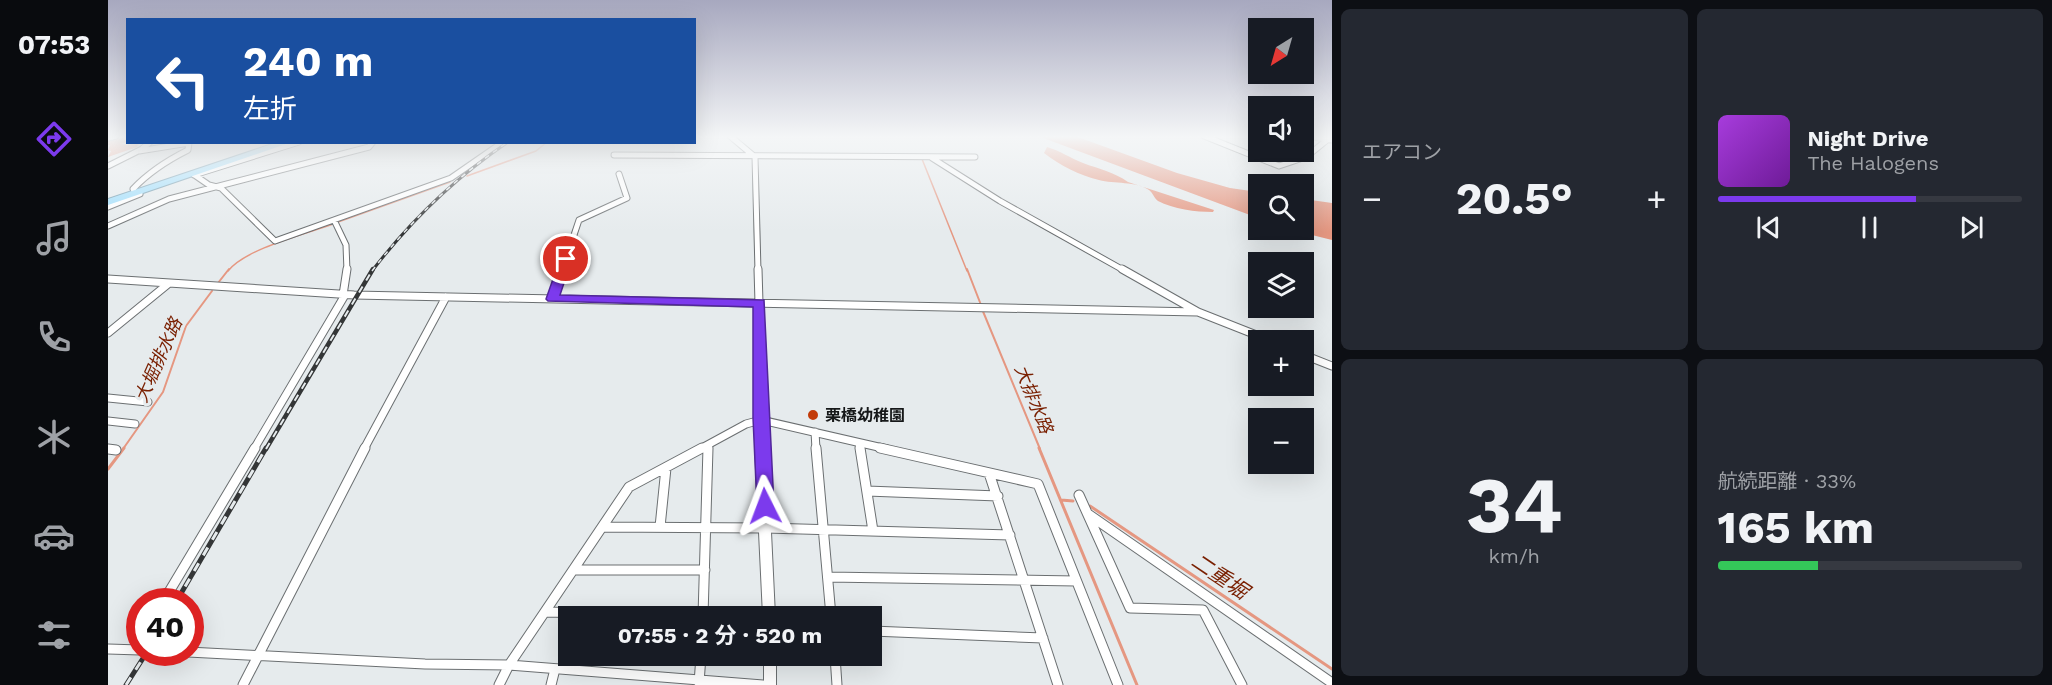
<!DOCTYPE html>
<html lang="ja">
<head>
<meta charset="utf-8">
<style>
  body { margin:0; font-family:"Work Sans","Noto Sans JP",sans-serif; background:#242831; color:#f1f3f6; height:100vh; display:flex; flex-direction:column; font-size:22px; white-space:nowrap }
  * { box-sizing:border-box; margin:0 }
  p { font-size:20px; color:#9ea1a6 }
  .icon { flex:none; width:33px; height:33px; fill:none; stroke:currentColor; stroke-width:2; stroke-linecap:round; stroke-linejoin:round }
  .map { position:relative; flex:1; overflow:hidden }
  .drawer { display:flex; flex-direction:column; gap:9px; padding:9px; background:#0d0f14; width:720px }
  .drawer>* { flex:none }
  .banner { position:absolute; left:18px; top:18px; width:570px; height:126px; border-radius:0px; box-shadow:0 6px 24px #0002; background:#1a4fa0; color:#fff; overflow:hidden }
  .needle { width:39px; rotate:217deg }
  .controls { position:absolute; left:1140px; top:18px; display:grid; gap:12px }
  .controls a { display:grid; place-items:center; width:66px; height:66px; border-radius:0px; background:#171b24; box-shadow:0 6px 24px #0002; font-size:30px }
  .speed { position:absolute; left:18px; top:588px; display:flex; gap:12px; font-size:30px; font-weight:700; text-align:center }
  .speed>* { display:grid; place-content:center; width:78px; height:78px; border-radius:50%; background:#171b24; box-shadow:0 6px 24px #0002; line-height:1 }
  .speed .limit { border:9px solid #d22; background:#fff; color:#111 }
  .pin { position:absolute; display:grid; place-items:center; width:51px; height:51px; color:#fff; margin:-26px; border:3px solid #fff; border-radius:50%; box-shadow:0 2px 6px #0007 }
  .me { position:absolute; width:66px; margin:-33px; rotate:357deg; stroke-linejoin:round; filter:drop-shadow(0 0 4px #0008) }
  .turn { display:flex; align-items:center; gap:21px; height:126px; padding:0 18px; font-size:27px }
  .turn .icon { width:78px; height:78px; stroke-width:2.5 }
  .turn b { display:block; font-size:42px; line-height:51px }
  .big { font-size:45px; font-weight:700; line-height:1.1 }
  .drawer .widget { flex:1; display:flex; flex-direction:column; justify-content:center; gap:9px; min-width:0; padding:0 21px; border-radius:9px; background:#242831 }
  .drawer .dial { align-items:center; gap:0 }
  .dial b { font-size:78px; line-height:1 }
  .song { display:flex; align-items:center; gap:18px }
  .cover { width:72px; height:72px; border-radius:9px; background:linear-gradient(135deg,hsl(280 70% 55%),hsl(280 70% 35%)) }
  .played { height:6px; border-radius:3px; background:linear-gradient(90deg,#7c3aed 65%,#363941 65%) }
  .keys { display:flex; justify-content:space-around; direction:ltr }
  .heat { display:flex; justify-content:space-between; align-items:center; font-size:33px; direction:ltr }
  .charge { height:9px; border-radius:4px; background:linear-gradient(90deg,#34c759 33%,#363941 0) }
  .drawer .tiles { flex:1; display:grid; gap:9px; grid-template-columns:repeat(2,1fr) }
  .trip { position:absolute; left:450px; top:606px; width:324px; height:60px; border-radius:0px; background:#171b24; box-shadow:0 6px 24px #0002; font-weight:700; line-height:60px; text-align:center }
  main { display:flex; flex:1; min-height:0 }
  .tab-bar { display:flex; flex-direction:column; width:108px; justify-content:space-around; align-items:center; background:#090b0e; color:#9ea1a6 }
  .tab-bar .icon { width:42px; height:42px }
  .tab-bar .on { color:#7c3aed }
  .tab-bar b { font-size:27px; color:#f1f3f6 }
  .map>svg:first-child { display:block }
  .water { fill:#e59781 }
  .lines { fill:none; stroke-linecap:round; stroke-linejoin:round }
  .stream-far2 { stroke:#e59781; stroke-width:1.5 }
  .stream-far1 { stroke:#e59781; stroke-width:2 }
  .stream { stroke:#e59781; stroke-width:3 }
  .street-far2-casing { stroke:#6b6f71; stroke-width:7 }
  .street-far1-casing { stroke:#6b6f71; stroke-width:9 }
  .street-casing { stroke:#6b6f71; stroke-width:11 }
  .secondary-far1-casing { stroke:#6b6f71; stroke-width:11 }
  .secondary-casing { stroke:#6b6f71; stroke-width:14 }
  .highway-casing { stroke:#6f99ad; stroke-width:2 }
  .street-far2 { stroke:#fff; stroke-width:5 }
  .street-far1 { stroke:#fff; stroke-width:7 }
  .street { stroke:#fff; stroke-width:9 }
  .secondary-far1 { stroke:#fff; stroke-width:9 }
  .secondary { stroke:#fff; stroke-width:12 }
  .highway { fill:#9fdefc; fill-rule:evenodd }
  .rail-far2-casing { stroke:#343637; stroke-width:3 }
  .rail-far1-casing { stroke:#343637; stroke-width:4.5 }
  .rail-casing { stroke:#343637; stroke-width:5 }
  .rail-far2 { stroke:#e6ebed; stroke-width:1.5; stroke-dasharray:5; stroke-linecap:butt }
  .rail-far1 { stroke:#e6ebed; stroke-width:2; stroke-dasharray:7; stroke-linecap:butt }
  .rail { stroke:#e6ebed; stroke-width:3; stroke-dasharray:9; stroke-linecap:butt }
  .route { fill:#7c3aed; stroke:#51269a; stroke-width:1.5 }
  .poi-dot { fill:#c23a08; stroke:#e6ebed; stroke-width:2 }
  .labels { text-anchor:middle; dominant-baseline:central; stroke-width:6; stroke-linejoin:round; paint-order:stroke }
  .poi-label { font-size:16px; font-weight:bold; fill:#161819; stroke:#e6ebed; text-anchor:start }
  .water-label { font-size:18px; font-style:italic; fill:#791f00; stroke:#e6ebed }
  .near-water-label { font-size:21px; font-style:italic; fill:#791f00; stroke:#e6ebed }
</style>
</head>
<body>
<main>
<nav class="tab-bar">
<b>07:53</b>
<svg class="icon on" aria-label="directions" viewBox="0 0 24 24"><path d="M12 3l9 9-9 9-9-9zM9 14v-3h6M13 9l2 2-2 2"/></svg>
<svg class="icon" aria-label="music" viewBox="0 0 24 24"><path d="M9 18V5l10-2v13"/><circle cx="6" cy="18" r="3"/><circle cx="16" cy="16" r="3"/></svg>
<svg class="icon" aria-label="phone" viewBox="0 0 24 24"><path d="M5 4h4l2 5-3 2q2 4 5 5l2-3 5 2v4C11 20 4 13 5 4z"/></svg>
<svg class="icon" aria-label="climate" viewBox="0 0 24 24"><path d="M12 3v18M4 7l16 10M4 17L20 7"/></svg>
<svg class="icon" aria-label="car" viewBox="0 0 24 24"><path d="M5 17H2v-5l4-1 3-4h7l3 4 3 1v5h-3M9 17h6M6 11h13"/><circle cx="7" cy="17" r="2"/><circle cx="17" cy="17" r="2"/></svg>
<svg class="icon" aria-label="filters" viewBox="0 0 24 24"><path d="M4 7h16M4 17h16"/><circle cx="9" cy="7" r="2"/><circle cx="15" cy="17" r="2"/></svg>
</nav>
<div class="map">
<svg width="1224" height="685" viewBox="0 0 1224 685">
  <rect width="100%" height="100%" fill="#e6ebed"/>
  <path class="water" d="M930 136H967L1069 173 1122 188 1150 192V218Z
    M19 137V142L13 144 23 145 20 143H31L29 147 0 157 3 151 0 150 2 145H0V141Z
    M939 147C953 151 962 158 975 163 991 169 1006 172 1020 182L1106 210 1105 212C1088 212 1065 209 1050 201 1046 198 1045 193 1041 190 1028 181 1006 184 991 180 971 175 953 166 936 153Z
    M1196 199 1224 203V240L1184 230H1196Z"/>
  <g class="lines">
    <path class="stream-far2" d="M814 159 859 271
      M359 176 428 151 439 142
      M230 222 342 182
      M120 271C137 249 197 234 225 224"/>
    <path class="stream-far1" d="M859 269 873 305
      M110 283 121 269
      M874 309 932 449
      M15 449 55 392 78 326 104 291"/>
    <path class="stream" d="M931 448 1029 685
      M0 469 16 448
      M953 500 965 501
      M982 506 1224 669"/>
    <g class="street-far2-casing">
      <path id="street-far2" d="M622 136 647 157 650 271
        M1096 136 1171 166 1198 157 1219 140
        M1199 136 1224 140
        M0 138 8 136
        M506 155 867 157
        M824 158 892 201 1017 271
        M0 166 34 149 42 142
        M85 174 101 185 113 188 167 241 343 178 395 142
        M86 175 191 142
        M27 193 25 189C41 172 60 160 80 150L81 143 31 151
        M0 207 32 194
        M226 220 238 245 239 271
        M0 226 61 199 261 147 265 142
        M454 271 471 220 519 198 511 174"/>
    </g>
    <g class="street-far1-casing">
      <path id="street-far1" d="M650 269 651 303
        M1014 269 1090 312 1161 340
        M0 279 246 295 1090 312
        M235 295 239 269
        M445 299 455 269
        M0 333 60 284
        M1196 355 1224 366
        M0 398 40 402
        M0 421 27 424
        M707 432 708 449
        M751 443 752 449
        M146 449 237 295
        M256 449 338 297
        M592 449 638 424 653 420 779 449
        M600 449V445"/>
    </g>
    <g class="street-casing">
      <path id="street" d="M708 448 723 616
        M752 448 765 531
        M772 448 930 484 1010 685
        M0 449 8 450
        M881 473 950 685
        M759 491 890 496
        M971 495 1022 608 1095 610 1134 685
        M980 514 1224 683
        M494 527 658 528 902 535
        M552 527 558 468
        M465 570H597
        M720 577 968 581
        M55 602 147 448
        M438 612 595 616
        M595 616 600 448
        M764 631 935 638
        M0 649 32 650
        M26 649 32 640
        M80 652 317 664 401 665 655 685
        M727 656 729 685
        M591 683 593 656
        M135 685 257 448
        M391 685 401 665 521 487 594 448
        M443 685 447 669"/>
    </g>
    <g class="secondary-far1-casing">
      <path id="secondary-far1" d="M651 303 653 449"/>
    </g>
    <g class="secondary-casing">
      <path id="secondary" d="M653 448 661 616
        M662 656V685"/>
    </g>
    <g class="highway-casing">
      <path id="highway" d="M170 142H184L0 205V199Z"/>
    </g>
    <use href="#street-far2" class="street-far2"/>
    <use href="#street-far1" class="street-far1"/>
    <use href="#street" class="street"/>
    <use href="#secondary-far1" class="secondary-far1"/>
    <use href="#secondary" class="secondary"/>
    <use href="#highway" class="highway"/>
    <g class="rail-far2-casing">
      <path id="rail-far2" d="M264 271C303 220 347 178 400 142"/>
    </g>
    <g class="rail-far1-casing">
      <path id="rail-far1" d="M158 449 265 269"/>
    </g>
    <g class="rail-casing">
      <path id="rail" d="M68 602 158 448
        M18 685 39 652"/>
    </g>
    <use href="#rail-far2" class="rail-far2"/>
    <use href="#rail-far1" class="rail-far1"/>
    <use href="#rail" class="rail"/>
  </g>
  <linearGradient id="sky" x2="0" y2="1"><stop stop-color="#a7a8bf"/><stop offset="0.59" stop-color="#f4f6f7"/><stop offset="1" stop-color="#f4f6f7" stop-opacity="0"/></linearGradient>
  <rect width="1224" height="232" fill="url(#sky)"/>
  <path class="route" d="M458 256 464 259 452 295 656 300 666 506 663 511 657 513 651 511 649 506 645 418V307L440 301 438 299 452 259Z"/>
  <circle class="poi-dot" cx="705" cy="415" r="6"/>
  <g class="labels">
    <g class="poi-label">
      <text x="717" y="415">栗橋幼稚園</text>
    </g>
    <g class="water-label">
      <text transform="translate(50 360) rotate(-66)">大堀排水路</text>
      <text transform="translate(926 399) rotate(68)">大排水路</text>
    </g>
    <g class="near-water-label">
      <text transform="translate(1112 576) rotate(34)">二重堀</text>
    </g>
  </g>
</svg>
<div class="controls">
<a><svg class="needle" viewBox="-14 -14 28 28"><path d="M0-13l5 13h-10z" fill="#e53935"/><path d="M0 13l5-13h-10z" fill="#9ea1a6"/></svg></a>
<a><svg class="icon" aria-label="sound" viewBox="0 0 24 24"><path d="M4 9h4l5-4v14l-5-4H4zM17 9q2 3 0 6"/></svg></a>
<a><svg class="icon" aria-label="search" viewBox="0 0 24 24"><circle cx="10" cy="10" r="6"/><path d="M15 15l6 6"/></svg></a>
<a><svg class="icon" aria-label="layers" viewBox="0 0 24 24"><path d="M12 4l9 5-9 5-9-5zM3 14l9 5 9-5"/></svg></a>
<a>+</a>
<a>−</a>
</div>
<div class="speed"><div class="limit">40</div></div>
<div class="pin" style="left:458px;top:259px;background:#d93025"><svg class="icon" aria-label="arrive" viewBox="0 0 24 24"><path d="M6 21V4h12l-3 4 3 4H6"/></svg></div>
<svg class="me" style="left:657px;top:506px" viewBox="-20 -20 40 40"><path d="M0-17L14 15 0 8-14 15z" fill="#7c3aed" stroke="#fff" stroke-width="4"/></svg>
<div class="trip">07:55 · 2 分 · 520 m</div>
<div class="banner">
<div class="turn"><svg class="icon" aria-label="left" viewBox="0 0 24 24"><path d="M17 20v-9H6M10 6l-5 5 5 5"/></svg><div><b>240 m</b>左折</div></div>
</div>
</div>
<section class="drawer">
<div class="tiles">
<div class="widget"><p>エアコン</p>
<div class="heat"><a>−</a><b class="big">20.5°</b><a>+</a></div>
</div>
<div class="widget">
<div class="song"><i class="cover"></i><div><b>Night Drive</b><p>The Halogens</p></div></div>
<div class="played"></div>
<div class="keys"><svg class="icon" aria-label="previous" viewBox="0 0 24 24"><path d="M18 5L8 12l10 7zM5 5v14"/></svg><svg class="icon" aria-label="pause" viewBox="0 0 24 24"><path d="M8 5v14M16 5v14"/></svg><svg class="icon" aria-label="next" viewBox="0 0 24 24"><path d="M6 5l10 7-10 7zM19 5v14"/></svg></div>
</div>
<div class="widget dial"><b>34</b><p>km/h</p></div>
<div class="widget"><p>航続距離 · 33%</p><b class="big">165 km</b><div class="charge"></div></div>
</div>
</section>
</main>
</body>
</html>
